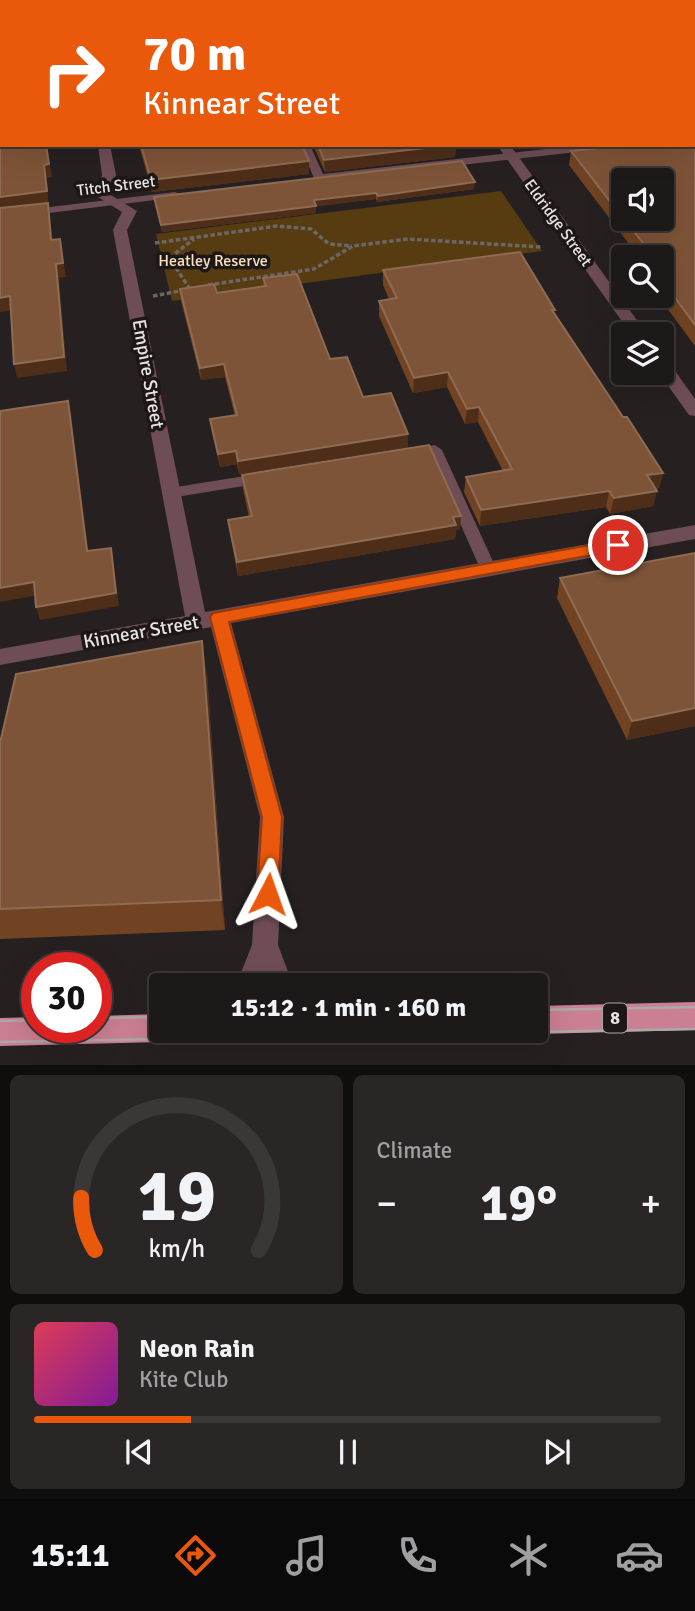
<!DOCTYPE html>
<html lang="en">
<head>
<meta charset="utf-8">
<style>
  body { margin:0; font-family:Signika,sans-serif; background:#292625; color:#f1f3f6; height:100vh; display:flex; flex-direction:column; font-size:26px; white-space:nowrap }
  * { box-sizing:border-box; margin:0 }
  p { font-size:23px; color:#a0a0a2 }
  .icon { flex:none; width:38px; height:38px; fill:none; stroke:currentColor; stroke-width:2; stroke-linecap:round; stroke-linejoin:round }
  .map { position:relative; height:1065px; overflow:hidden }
  .panel { display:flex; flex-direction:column; gap:10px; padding:10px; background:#0f0e0d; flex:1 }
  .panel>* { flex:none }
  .hud { position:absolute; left:0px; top:0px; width:696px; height:147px; box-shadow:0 7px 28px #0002,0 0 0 2px #3a3837; background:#ea580c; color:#fff; overflow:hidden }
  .tools { position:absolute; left:611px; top:168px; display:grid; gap:14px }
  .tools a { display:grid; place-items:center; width:63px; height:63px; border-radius:7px; background:#1c1918; box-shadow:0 7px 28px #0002,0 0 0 2px #3a3837; font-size:35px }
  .speed { position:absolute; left:21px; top:952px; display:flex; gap:14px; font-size:35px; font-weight:700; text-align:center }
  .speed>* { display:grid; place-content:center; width:91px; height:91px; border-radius:50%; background:#1c1918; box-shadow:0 7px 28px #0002,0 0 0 2px #3a3837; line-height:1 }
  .speed .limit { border:10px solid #d22; background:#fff; color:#111 }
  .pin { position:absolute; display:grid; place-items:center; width:60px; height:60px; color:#fff; margin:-30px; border:4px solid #fff; border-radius:50%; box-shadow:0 2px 7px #0007 }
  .me { position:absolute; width:77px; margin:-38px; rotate:4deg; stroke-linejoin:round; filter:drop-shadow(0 0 5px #0008) }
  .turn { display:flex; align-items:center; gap:24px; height:147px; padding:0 28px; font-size:32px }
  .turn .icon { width:91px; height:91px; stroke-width:2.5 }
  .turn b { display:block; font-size:49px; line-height:60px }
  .big { font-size:52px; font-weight:800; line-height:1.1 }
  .panel .tile { flex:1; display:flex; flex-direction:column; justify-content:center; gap:10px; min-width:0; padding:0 24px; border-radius:10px; background:#292625 }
  .panel .dial { align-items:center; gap:0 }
  .dial svg { height:182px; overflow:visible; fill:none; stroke:#3a3837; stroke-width:7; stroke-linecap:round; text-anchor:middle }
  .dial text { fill:#f1f3f6; stroke:none }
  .song { display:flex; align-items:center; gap:21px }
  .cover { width:84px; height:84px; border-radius:10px; background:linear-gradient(135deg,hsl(350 70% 55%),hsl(290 70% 35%)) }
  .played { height:7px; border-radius:4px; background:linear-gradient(90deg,#ea580c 25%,#3a3837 25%) }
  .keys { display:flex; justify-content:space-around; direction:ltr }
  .heat { display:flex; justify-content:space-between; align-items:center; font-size:38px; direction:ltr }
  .panel .tiles { flex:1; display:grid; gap:10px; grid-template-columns:1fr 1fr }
  .tile:last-child { grid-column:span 2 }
  .trip { position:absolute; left:149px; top:973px; width:399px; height:70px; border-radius:7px; background:#1c1918; box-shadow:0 7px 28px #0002,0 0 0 2px #3a3837; font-weight:800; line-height:70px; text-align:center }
  .menu { display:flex; height:112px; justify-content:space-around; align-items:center; background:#0b0a0a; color:#a0a0a2 }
  .menu .icon { width:49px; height:49px }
  .menu .on { color:#ea580c }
  .menu b { font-size:32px; color:#f1f3f6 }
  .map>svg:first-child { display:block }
  .green { fill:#563c10 }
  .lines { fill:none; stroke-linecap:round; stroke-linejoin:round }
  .path { stroke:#6c6767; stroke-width:3.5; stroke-dasharray:4.5 2.5; stroke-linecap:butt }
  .service { fill:#6f4d55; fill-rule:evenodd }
  .minor { fill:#6f4d55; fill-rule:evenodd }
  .trunk { fill:#cb7f92; fill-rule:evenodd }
  .tram { stroke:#aea9a9; stroke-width:2.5 }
  .wall { fill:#714323; fill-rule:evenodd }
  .shaded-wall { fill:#4e2e19 }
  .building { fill:#7e5438; stroke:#8e6b53; stroke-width:2 }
  .route { fill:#ea580c; stroke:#983908; stroke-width:2 }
  .labels { text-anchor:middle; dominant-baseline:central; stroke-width:7; stroke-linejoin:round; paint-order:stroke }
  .far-street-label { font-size:16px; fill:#e8e4e4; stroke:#1d1817 }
  .far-park-label { font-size:16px; fill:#f9e0bd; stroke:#1d1817 }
  .shield { fill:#1d1817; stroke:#aba7a6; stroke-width:2 }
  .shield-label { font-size:18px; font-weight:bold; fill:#e8e4e4 }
  .street-label { font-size:19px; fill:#e8e4e4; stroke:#1d1817 }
</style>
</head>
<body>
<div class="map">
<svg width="695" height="1065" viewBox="0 0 695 1065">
  <rect width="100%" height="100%" fill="#262120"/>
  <path class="green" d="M501 191 542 251 172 301 156 234Z"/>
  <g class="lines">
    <path class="path" d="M155 243 277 226 311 229 329 244 352 246
      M208 285 314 269 353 246 408 239 541 247
      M190 289 176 268 172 256 194 239
      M153 296 185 290"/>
    <path class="service" d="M557 0H566L567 2H558Z
      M300 145H310L323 174 582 145H617L612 148 319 181 314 178Z
      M175 192 181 195 179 197 0 219V213Z
      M435 445 442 450 496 568 494 572H482L480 568 430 456 410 459 403 454 410 449Z
      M263 473 268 474 271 478 268 482 170 498 162 493 170 488Z"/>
    <path class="minor" d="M70 0H80L81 2H71Z
      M394 0H404L405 2H395Z
      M98 145H110L116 175 109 194 137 211 127 230 205 612 695 525V539L231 623 284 817 278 945 293 985H267L265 979 262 985H236L252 945 260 817 211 627 0 665V649L185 616 113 230 122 212 95 195 102 175Z
      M497 145H510L647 334H631Z
      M662 360 668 361 695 399V416L689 415 659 373H662Z"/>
    <path class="trunk" d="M695 1002V1030L536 1034 529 1031H536V1006Z
      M161 1014V1031H174L171 1038 161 1042 0 1046V1018L37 1017V1027H96V1016Z"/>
    <path class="tram" d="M536 1010 695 1007
      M96 1018 161 1017
      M0 1021 37 1020
      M0 1042 695 1029"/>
  </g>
  <path class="wall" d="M441 0H555L554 2H442Z
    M695 137V346L658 296H662V257H639L569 165 571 151 591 149 592 145H695ZM623 180 662 219H623Z
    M139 145H302L309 161V174L152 192Z
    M313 145H456L455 157 325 172Z
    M474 189 377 202 376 199 316 206V213L162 232 154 197Z
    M383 270 555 314 623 417 663 473 659 488 656 489 657 491 653 506 610 514 606 507 480 526 464 492 466 477 503 471 478 422 465 424 447 387 413 393 379 316V301L389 299 383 285Z
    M263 278 363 397 408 447 239 474 237 464 220 467 212 432 210 419 235 416 225 377 201 380 181 301 180 289 217 293 263 286Z
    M242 475 460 529 456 530 455 539 238 576 230 534 228 520 249 517 243 489Z
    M695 553V726L627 740 557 598 560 578Z
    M207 674 225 930 0 939V743Z"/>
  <path class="shaded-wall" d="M46 145 52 177 46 178 54 253 0 210V197L44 165Z
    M451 145H456L455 157 325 172 324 160Z
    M309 161V174L152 192 151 180Z
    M475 182 474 189 377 202 378 196Z
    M376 193V199L314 207V200Z
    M316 206V213L162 232 161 225Z
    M60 239 66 277 59 278 67 371 17 378 14 364 56 264Z
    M10 296 13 310 0 312V298Z
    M224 364 225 377 201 380 200 368Z
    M448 372 447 387 413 393 414 378Z
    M68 401 71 414 90 564 87 551Z
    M479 407 478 422 465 424 467 409Z
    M408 434V447L239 474 238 461Z
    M236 451 237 464 220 467 218 454Z
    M663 473 659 488 643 491 647 475Z
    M609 491 606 507 480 526 481 510Z
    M657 491 653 506 610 514 614 498Z
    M461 516 460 529 456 530 455 539 238 576 237 562Z
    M111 548 113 561 119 606 40 620 36 607Z
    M34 582 38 595 0 602V588Z
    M202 641 207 674 225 930 221 900Z
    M695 708V726L627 740 632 721Z"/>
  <path class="building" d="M0 0H35V2H2V145H46L49 164 44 165 47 191 0 197Z
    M121 0H364L365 1 121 2Z
    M451 0H552L554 2H453Z
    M695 137V325L662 280V257H654L624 219H662V180H623V218L571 151 600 148 598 145H695Z
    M141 145H302L309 161 151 180Z
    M318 145H451L324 160Z
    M462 161 475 182 378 196 376 193 314 200 316 206 161 225 154 197Z
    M48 203 51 240 60 239 63 263 56 264 64 357 14 364 10 296 0 298V208Z
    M520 252 555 310H552L623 417H627L663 473 647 475 657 491 614 498 609 491 481 510 466 477 512 469 479 407 467 409 448 372 414 378 379 301 397 298 383 270Z
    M297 274 330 359 347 357 363 397 391 393 408 434 238 461 236 451 218 454 210 419 237 415 224 364 200 368 180 289 214 284 217 293 266 286 263 278Z
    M68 401 87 551 111 548 116 593 36 607 34 582 0 588V411Z
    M429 445 461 516 453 517 456 525 237 562 228 520 252 516 242 475Z
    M695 553V708L632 721 560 578Z
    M202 641 221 900 0 909V743L16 674Z"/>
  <path class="route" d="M618 540 626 545 624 549 229 622 282 817 278 894 275 901 268 904 260 901 257 894 262 817 210 617 213 613Z"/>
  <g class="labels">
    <g class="far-street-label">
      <text transform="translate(116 186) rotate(-7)">Titch Street</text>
      <text transform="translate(558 223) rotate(54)">Eldridge Street</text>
    </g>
    <g class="far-park-label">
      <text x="213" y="261">Heatley Reserve</text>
    </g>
    <rect class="shield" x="603" y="1003.5" width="24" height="29" rx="5"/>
    <g class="shield-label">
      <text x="615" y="1018">8</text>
    </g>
    <g class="street-label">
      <text transform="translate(148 374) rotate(80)">Empire Street</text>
      <text transform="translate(141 632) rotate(-10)">Kinnear Street</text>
    </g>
  </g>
</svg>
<div class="tools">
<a><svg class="icon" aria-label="sound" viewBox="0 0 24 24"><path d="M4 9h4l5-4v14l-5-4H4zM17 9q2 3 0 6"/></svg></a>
<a><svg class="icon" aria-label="search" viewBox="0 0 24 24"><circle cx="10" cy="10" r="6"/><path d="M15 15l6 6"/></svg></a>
<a><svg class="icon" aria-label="layers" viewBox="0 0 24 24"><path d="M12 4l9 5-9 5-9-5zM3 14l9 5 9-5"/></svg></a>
</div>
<div class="speed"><div class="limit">30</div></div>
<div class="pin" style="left:618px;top:545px;background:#d93025"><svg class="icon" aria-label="arrive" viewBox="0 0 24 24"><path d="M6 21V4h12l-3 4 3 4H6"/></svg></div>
<svg class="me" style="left:268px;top:894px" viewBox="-20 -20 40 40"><path d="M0-17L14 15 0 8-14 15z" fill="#ea580c" stroke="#fff" stroke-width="4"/></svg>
<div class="trip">15:12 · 1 min · 160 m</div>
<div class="hud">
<div class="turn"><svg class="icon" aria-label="right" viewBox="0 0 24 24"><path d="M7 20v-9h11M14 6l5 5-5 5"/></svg><div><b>70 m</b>Kinnear Street</div></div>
</div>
</div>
<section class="panel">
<div class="tiles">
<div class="tile dial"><svg viewBox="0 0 100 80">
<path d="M14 69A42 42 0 1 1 86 69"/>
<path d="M14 69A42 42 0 0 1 8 46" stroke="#ea580c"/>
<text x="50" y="56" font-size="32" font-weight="700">19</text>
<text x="50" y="72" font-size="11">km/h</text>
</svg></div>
<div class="tile"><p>Climate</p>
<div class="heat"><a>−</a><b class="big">19°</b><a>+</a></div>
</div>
<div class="tile">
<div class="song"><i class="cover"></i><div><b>Neon Rain</b><p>Kite Club</p></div></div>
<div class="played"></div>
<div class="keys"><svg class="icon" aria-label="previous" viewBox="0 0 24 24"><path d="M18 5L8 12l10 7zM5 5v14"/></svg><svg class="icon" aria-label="pause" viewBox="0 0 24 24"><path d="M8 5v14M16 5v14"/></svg><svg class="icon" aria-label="next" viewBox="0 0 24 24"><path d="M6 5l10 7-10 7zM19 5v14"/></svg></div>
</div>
</div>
</section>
<nav class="menu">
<b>15:11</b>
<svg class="icon on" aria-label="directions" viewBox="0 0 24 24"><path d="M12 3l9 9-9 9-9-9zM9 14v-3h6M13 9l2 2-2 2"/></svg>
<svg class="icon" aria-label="music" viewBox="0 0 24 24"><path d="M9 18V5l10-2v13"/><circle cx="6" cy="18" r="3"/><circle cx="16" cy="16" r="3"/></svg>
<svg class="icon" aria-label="phone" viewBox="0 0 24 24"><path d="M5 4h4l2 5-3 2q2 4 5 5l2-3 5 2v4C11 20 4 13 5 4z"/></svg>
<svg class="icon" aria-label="climate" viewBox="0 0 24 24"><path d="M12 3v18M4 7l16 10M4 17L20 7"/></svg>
<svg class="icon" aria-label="car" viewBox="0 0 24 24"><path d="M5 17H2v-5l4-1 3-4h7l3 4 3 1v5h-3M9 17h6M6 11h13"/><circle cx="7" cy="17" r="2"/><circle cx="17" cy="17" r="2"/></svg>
</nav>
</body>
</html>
